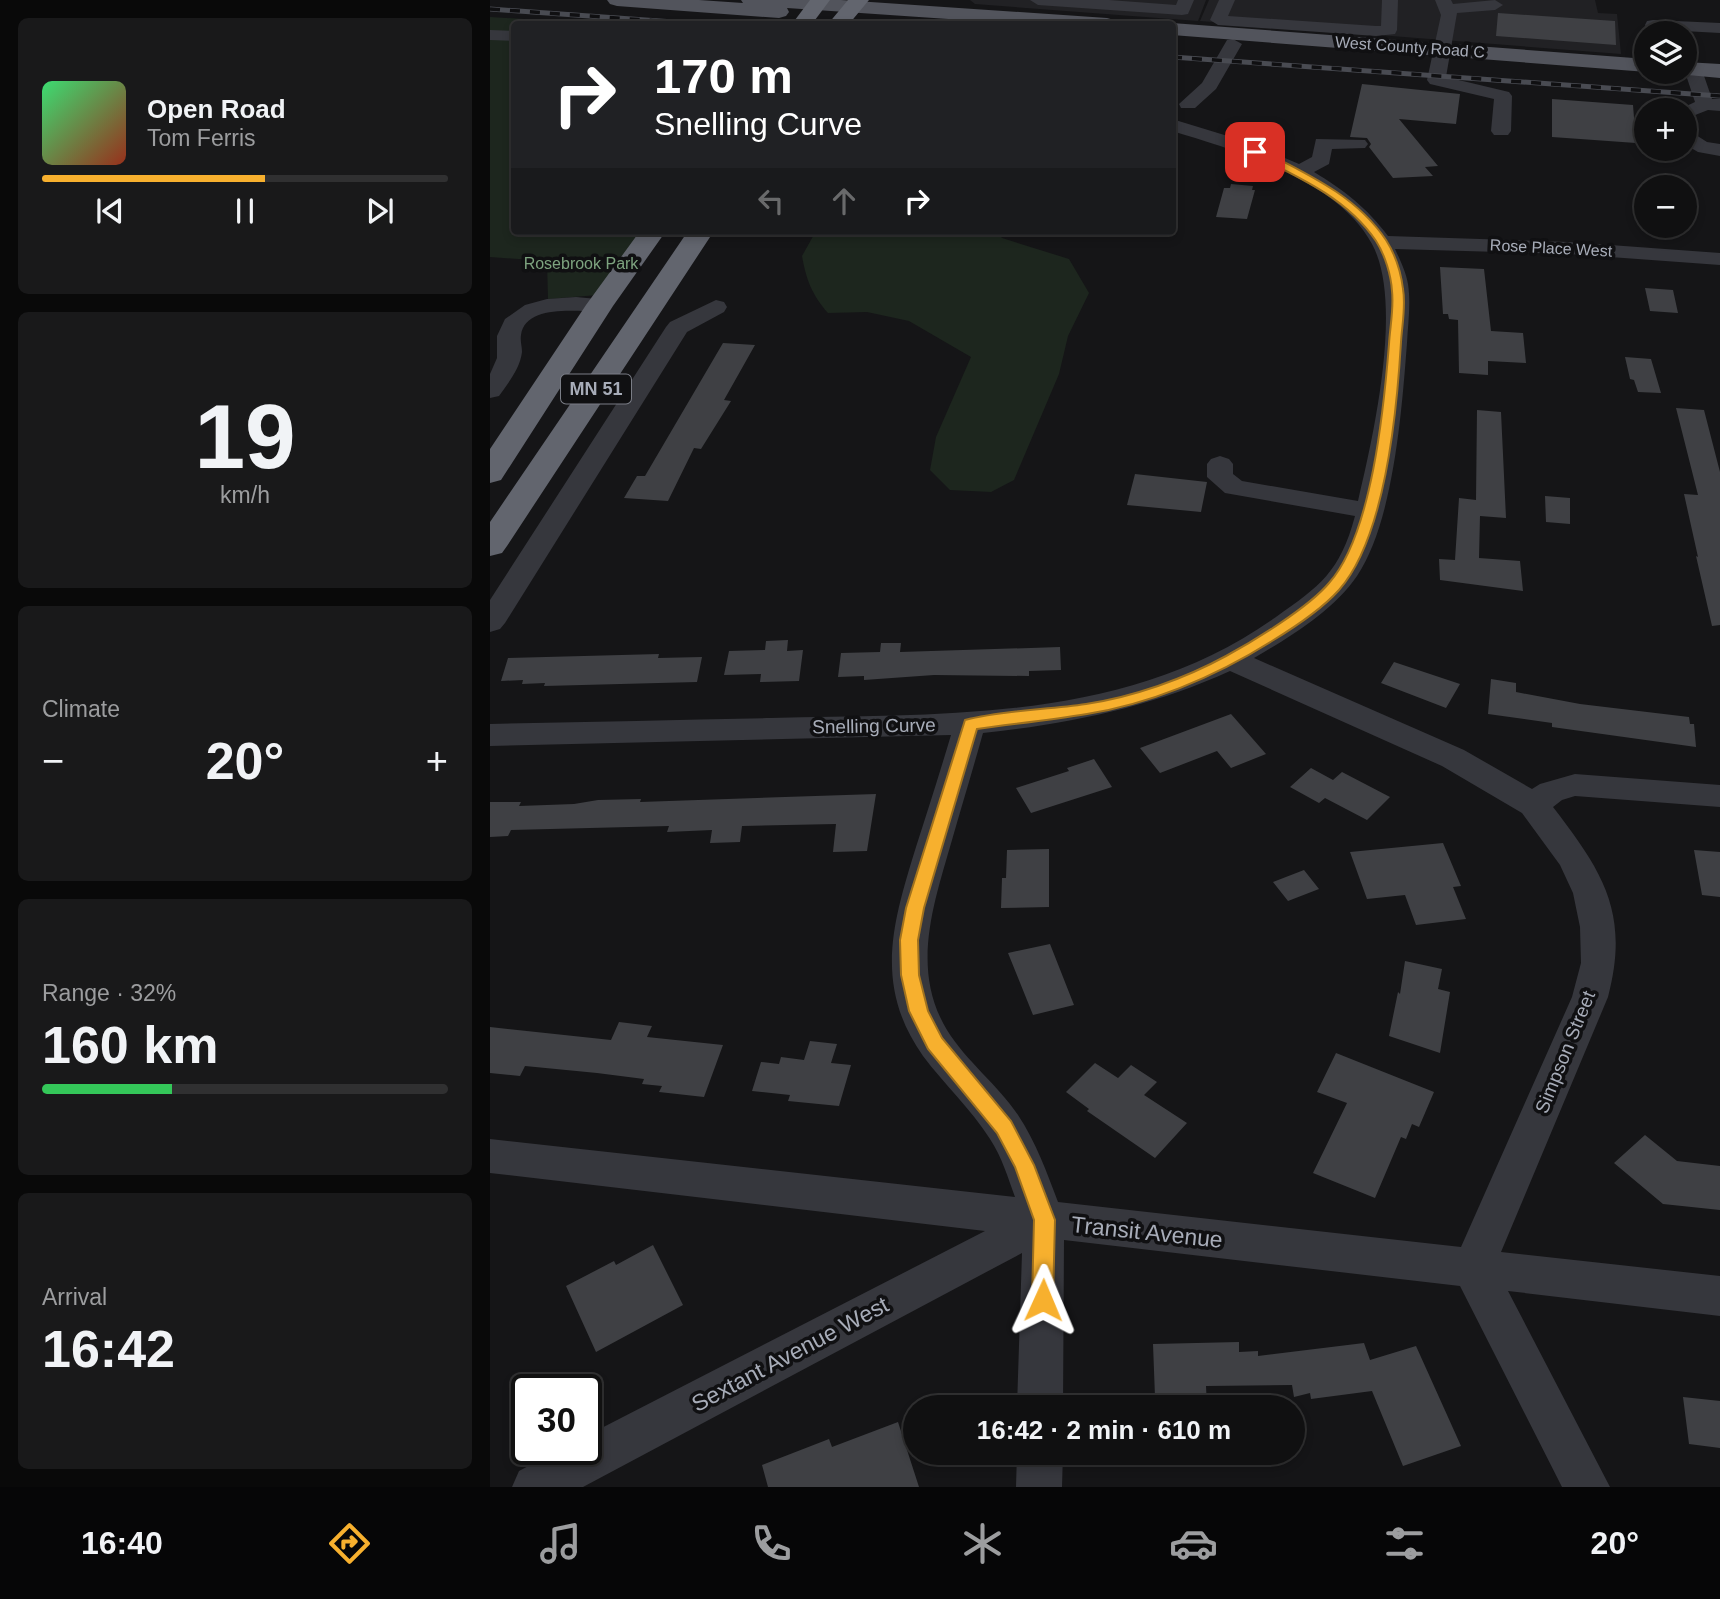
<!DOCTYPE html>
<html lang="en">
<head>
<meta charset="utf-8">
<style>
  body { margin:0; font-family:Helvetica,sans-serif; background:#19191a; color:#f1f3f6; height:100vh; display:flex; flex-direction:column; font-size:26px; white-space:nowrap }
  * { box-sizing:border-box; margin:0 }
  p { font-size:23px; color:#9c9d9f }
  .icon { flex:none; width:38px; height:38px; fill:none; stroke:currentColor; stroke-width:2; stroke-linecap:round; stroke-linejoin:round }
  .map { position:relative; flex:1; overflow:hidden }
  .side { display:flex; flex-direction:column; gap:18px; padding:18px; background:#090909; width:490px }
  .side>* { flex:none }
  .hud { position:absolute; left:21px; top:21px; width:665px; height:214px; border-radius:7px; box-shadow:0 4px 10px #0003,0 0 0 2px #303031; background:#202124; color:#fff; overflow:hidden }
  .controls { position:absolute; left:1144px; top:21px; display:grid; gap:14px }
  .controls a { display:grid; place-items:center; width:63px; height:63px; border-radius:50%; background:#101011; box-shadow:0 4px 10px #0003,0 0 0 2px #303031; font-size:35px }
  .speed { position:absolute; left:21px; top:1374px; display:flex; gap:14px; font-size:35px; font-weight:700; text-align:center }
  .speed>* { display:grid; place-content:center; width:91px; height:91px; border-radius:50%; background:#101011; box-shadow:0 4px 10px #0003,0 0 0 2px #303031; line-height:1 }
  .speed .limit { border:4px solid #111; border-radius:10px; background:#fff; color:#111 }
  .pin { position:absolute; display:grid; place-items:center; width:60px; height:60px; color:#fff; margin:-30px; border-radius:14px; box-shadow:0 4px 10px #0006 }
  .me { position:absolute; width:77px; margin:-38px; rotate:1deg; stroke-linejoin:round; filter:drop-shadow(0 0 5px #0008) }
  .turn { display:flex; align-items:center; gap:24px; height:147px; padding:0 28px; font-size:32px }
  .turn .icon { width:91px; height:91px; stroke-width:2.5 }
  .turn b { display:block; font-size:49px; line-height:60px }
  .lanes { display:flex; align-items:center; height:66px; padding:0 28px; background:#0003; justify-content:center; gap:35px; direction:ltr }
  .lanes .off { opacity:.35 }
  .big { font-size:52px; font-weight:700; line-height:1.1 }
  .side .widget { flex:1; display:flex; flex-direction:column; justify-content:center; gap:10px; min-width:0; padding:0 24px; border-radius:10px; background:#19191a }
  .side .dial { align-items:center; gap:0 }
  .dial b { font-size:91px; line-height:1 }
  .song { display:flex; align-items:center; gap:21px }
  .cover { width:84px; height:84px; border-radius:10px; background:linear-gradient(135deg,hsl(140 70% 55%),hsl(10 70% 35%)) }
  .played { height:7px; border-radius:4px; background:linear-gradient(90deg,#f7b02e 55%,#303031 55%) }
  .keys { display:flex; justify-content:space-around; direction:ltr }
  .heat { display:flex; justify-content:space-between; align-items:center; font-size:38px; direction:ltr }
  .charge { height:10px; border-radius:5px; background:linear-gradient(90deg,#34c759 32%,#303031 0) }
  .trip { position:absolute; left:413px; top:1395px; width:402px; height:70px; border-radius:35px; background:#101011; box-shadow:0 4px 10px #0003,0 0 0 2px #303031; font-weight:700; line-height:70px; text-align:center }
  .tab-bar { display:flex; height:112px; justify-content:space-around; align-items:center; background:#060607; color:#9c9d9f }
  .tab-bar .icon { width:49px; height:49px }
  .tab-bar .selected { color:#f7b02e }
  .tab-bar b { font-size:32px; color:#f1f3f6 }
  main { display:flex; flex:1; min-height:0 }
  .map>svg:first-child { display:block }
  .built { fill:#212124 }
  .green { fill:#1d261e }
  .building { fill:#3f4044 }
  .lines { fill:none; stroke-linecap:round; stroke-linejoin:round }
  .minor { fill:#36373d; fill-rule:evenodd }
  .major { fill:#52545c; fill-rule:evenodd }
  .highway { fill:#62656e; fill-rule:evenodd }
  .rail-casing { stroke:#494b52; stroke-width:5 }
  .rail { stroke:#101012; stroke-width:3.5; stroke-dasharray:10; stroke-linecap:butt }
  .route { fill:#f7b02e; stroke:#a1721e; stroke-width:2 }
  .labels { text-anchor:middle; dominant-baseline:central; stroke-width:7; stroke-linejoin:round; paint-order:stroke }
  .far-street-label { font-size:16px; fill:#a7acb8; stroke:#101012 }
  .far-park-label { font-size:16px; fill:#7da37f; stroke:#101012 }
  .shield { fill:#101012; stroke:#7a7d86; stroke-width:2 }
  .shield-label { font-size:18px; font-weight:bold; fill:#a7acb8 }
  .street-label { font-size:19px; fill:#a7acb8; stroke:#101012 }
  .near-street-label { font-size:23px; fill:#a7acb8; stroke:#101012 }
</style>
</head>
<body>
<main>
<section class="side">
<div class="widget">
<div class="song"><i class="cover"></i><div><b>Open Road</b><p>Tom Ferris</p></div></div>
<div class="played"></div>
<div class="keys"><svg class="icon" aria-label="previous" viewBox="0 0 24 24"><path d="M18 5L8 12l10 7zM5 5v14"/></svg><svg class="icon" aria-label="pause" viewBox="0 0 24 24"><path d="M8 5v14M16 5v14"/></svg><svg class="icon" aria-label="next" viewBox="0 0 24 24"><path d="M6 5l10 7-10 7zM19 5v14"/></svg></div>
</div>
<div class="widget dial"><b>19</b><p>km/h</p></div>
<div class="widget"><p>Climate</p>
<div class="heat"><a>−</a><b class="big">20°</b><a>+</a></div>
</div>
<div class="widget"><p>Range · 32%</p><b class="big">160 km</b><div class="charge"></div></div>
<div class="widget"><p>Arrival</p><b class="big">16:42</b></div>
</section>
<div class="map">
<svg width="1230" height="1487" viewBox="0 0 1230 1487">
  <rect width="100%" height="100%" fill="#151517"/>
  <path class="built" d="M480 0H716L708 21 485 4Z
    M719 0H1105L1108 13 1127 14 1131 54 710 21Z"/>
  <path class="green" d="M0 17 117 24H24V231H152L108 295 58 299 57 261 0 257Z
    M326 231H506L512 238 579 259 599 293 578 336 569 374 524 480 501 492 460 490 440 470 446 437 481 357 419 321 377 312 338 313C322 295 316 279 312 256Z"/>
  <path class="building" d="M1008 13 1125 21 1126 45 1006 36Z
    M872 84 970 94 966 124 909 119 948 166 935 167 943 176 903 178 879 147 881 144 877 138 860 137Z
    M1062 99 1143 105 1146 143 1062 137Z
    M741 184 763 186 762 190H765L757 219 726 217 734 188H740Z
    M950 267 994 269 1001 331 1033 333 1036 363 998 361V375L969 373 968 320 959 319 958 314H953Z
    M1155 288 1183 290 1188 313 1160 311Z
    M233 343 265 345 234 400 241 401 211 449 204 448 178 501 134 498 147 476H155Z
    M1135 357 1161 359 1171 393 1148 392 1144 380 1140 379Z
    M1186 408 1214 410 1230 472V625L1222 626 1206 556 1208 557 1194 494 1208 495Z
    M987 410 1011 412 1016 518 990 516 989 558 1030 561 1033 591 950 580 949 559 965 560 969 498 986 500Z
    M645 474 717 482 711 512 637 505Z
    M1055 496 1080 498V524L1056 522Z
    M298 640 297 651 313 650 309 681 270 682 271 674 234 675 239 651 275 650 276 641Z
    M391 643H411L410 652 570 647 571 670 539 671V676L444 675 374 680V676L348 677 351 653 390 652Z
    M169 654 168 658 212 657 207 682 54 686 55 683 32 684 33 680 11 681 18 658Z
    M904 662 970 684 956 708 891 683Z
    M1001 679 1026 683V692L1090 704 1199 717 1200 724H1204L1206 747 1062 727V723L998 714Z
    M741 714 776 754 741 768 727 751 670 773 650 748Z
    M604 759 622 787 541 813 526 788 579 771 577 768Z
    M821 768 843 780 852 772 900 797 877 820 835 798 829 803 800 787Z
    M386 794 377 851 343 852 346 824 252 826 250 842 220 843 222 830 177 832 179 826 21 830 18 836 0 837V802H31L29 806 84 804 108 800 151 799 150 802Z
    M953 843 971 886 963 887 976 919 926 925 915 895 877 899 860 852Z
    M559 849V907L511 908 512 878H516L517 850Z
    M1204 850 1230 852V897L1212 895Z
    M814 870 829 889 798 901 783 882Z
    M560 944 584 1005 543 1015 518 953Z
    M915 961 952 969 948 989 960 992 950 1053 899 1036 908 992 910 994Z
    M129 1022 162 1026 157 1037 233 1045 214 1097 169 1092 172 1086 152 1084 154 1079 107 1073 35 1066 30 1076 0 1073V1027L121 1040Z
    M320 1041 347 1044 341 1063 361 1065 349 1106 298 1101 300 1095 262 1091 271 1062 289 1064 291 1057 314 1060Z
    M846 1053 944 1092 929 1127 922 1124 916 1139 911 1137 885 1198 823 1173 857 1103 827 1092Z
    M605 1063 628 1078 641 1065 667 1082 654 1095 697 1123 665 1158 597 1111 599 1109 576 1092Z
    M1155 1135 1187 1161 1230 1166V1210L1173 1204 1124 1163Z
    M163 1245 193 1305 106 1352 76 1286 124 1261 126 1265Z
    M749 1342V1352L768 1351V1356L874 1343 880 1360 926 1346 971 1446 913 1466 882 1391 821 1399 820 1393 804 1397 802 1385 716 1386 717 1407H671V1398L665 1397 663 1344Z
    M1193 1397 1230 1401V1448L1199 1444Z
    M408 1422 429 1487H278L272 1465 339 1439 342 1447Z"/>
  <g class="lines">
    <path class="minor" d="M540 0H619L686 5 688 0H704L698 14 692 15 548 5Z
      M729 0H745L738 16 886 26H891L892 0H908L907 30 905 34 886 36 728 25 720 20Z
      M945 0H961L963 4 1005 0 1013 5 1005 10 967 13 956 77 1019 92 1022 96 1021 131 1018 135H1004L1001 131 1004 99 940 84 937 80 951 15Z
      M1163 20 1230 23V33L1157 29 1155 25 1157 21Z
      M0 30 24 31V41L0 40Z
      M743 39 752 44 726 89 705 108H691L689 104 712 83 737 40Z
      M1203 65 1212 70 1222 99H1230V111L1218 110 1195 119V110H1188L1205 102 1195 72 1197 66Z
      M682 119 754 141 809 164 822 157 826 139 875 140 878 144 875 148 842 149 839 164 824 172C854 190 877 208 898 236L1079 242 1230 253V265L1079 254 905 249C910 260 916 272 918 284 921 304 918 323 917 343 912 408 904 521 867 576 843 611 800 637 764 658L974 750 1042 789 1050 784 1085 774 1230 785V807L1085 796 1072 800 1063 807C1113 872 1140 913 1118 997L1011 1252 1230 1276V1316L1018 1291 1120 1487H1072L970 1286 574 1240 573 1407H527L532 1253 93 1487H22L29 1471 70 1449H96V1436L495 1231 0 1173V1139L525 1197C518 1178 512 1157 500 1139 481 1109 454 1084 433 1056 383 985 403 922 426 847 438 810 450 772 461 735L0 746V724C94 722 187 720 281 718 454 714 638 723 786 617 830 586 850 572 865 516L735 493 717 477V464L721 459 730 456 739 459 743 464V474L752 481 868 501C883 437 914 303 882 244 848 180 748 151 682 131ZM740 671 952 766 1032 813 1070 865 1083 893 1090 927 1091 963 1082 997 971 1247 568 1202C557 1173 546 1142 528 1115 508 1085 476 1061 457 1030 420 969 444 903 462 840 472 805 483 769 493 733 579 724 661 707 740 671Z
      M1195 128 1217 142 1230 144V156L1208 152 1196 145Z
      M86 297 118 300 121 305 118 310 110 312C88 311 35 304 31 335 30 341 32 346 32 352 30 369 18 383 9 396L0 398V374L7 358V336L15 319 35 305 57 299Z
      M226 300 234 302 237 307 234 312 197 332 15 623 10 629 0 632V600L176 327 180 322Z
      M527 1452H573L572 1487H526Z"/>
    <path class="major" d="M117 0H209L253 3 251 0H351L617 18 624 20 627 24H533L297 8 299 12 296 16 289 18 127 6 120 4Z
      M682 23 1157 59V72H1160H1157L682 35V24H675Z
      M1195 62 1230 64V78L1187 74 1186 72H1195Z"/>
    <path class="highway" d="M320 0H340L322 24H302Z
      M358 0H379L359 24H338Z
      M150 231H176L123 306 11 480 0 483V449L96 305Z
      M198 231H224L17 546 12 553 0 556V522Z"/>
    <g class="rail-casing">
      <path id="rail" d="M0 9 212 24
        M682 57 1230 96"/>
    </g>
    <use href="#rail" class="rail"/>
  </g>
  <path class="route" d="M762 149H769C815 173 866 195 896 240 905 254 911 273 913 289 916 306 912 325 911 342 907 410 895 538 849 590 831 610 805 627 782 641 726 676 663 703 597 714 560 720 523 724 487 729L434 908 428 940 429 975 438 1011 452 1038 521 1121 544 1165 565 1220 563 1300 560 1308 553 1310 545 1308 542 1300 544 1220 525 1167 507 1133 438 1049 419 1011 411 975 410 940 416 908 475 720C513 710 556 710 596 704 643 697 694 679 736 656 764 641 819 607 839 583 882 535 894 407 899 344 900 327 904 308 902 291 901 275 895 255 886 241 857 198 807 176 762 154Z"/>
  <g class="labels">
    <g class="far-street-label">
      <text transform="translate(920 47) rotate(4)">West County Road C</text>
      <text transform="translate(1061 248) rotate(3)">Rose Place West</text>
    </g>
    <g class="far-park-label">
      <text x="91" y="263">Rosebrook Park</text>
    </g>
    <rect class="shield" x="71" y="374.5" width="70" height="29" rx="5"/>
    <g class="shield-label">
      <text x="106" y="389">MN 51</text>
    </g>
    <g class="street-label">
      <text transform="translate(384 726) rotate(-1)">Snelling Curve</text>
      <text transform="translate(1075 1052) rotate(-68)">Simpson Street</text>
    </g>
    <g class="near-street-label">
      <text transform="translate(657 1232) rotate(6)">Transit Avenue</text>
      <text transform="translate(300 1354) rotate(-28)">Sextant Avenue West</text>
    </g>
  </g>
</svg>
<div class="controls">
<a><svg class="icon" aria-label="layers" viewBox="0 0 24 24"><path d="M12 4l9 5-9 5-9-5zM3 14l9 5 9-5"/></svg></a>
<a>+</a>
<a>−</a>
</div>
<div class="speed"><div class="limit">30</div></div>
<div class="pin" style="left:765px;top:152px;background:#d93025"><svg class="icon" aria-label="arrive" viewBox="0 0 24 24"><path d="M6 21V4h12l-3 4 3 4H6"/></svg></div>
<svg class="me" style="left:553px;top:1300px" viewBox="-20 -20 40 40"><path d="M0-17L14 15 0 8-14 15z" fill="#f7b02e" stroke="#fff" stroke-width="4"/></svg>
<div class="trip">16:42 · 2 min · 610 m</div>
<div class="hud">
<div class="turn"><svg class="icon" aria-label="right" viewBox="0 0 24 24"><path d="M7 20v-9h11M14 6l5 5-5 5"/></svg><div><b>170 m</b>Snelling Curve</div></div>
<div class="lanes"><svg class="icon off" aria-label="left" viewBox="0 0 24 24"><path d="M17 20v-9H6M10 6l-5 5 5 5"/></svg><svg class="icon off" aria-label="ahead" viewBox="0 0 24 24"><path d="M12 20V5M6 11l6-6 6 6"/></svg><svg class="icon" aria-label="right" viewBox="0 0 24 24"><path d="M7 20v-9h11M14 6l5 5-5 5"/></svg></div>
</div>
</div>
</main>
<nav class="tab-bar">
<b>16:40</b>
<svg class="icon selected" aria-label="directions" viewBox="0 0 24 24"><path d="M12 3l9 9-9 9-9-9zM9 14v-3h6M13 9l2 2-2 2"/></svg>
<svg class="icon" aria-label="music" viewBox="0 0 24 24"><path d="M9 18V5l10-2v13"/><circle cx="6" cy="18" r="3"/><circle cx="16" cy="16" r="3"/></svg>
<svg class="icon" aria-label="phone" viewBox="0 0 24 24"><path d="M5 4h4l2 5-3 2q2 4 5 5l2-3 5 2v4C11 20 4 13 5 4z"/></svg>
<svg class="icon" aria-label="climate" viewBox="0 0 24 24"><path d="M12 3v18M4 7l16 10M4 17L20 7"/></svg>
<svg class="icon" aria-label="car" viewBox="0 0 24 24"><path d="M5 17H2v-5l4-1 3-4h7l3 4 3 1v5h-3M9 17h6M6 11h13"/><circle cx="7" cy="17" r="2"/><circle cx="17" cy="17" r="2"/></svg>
<svg class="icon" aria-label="filters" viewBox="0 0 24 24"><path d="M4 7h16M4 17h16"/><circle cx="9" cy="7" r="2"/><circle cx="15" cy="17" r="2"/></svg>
<b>20°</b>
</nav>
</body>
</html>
